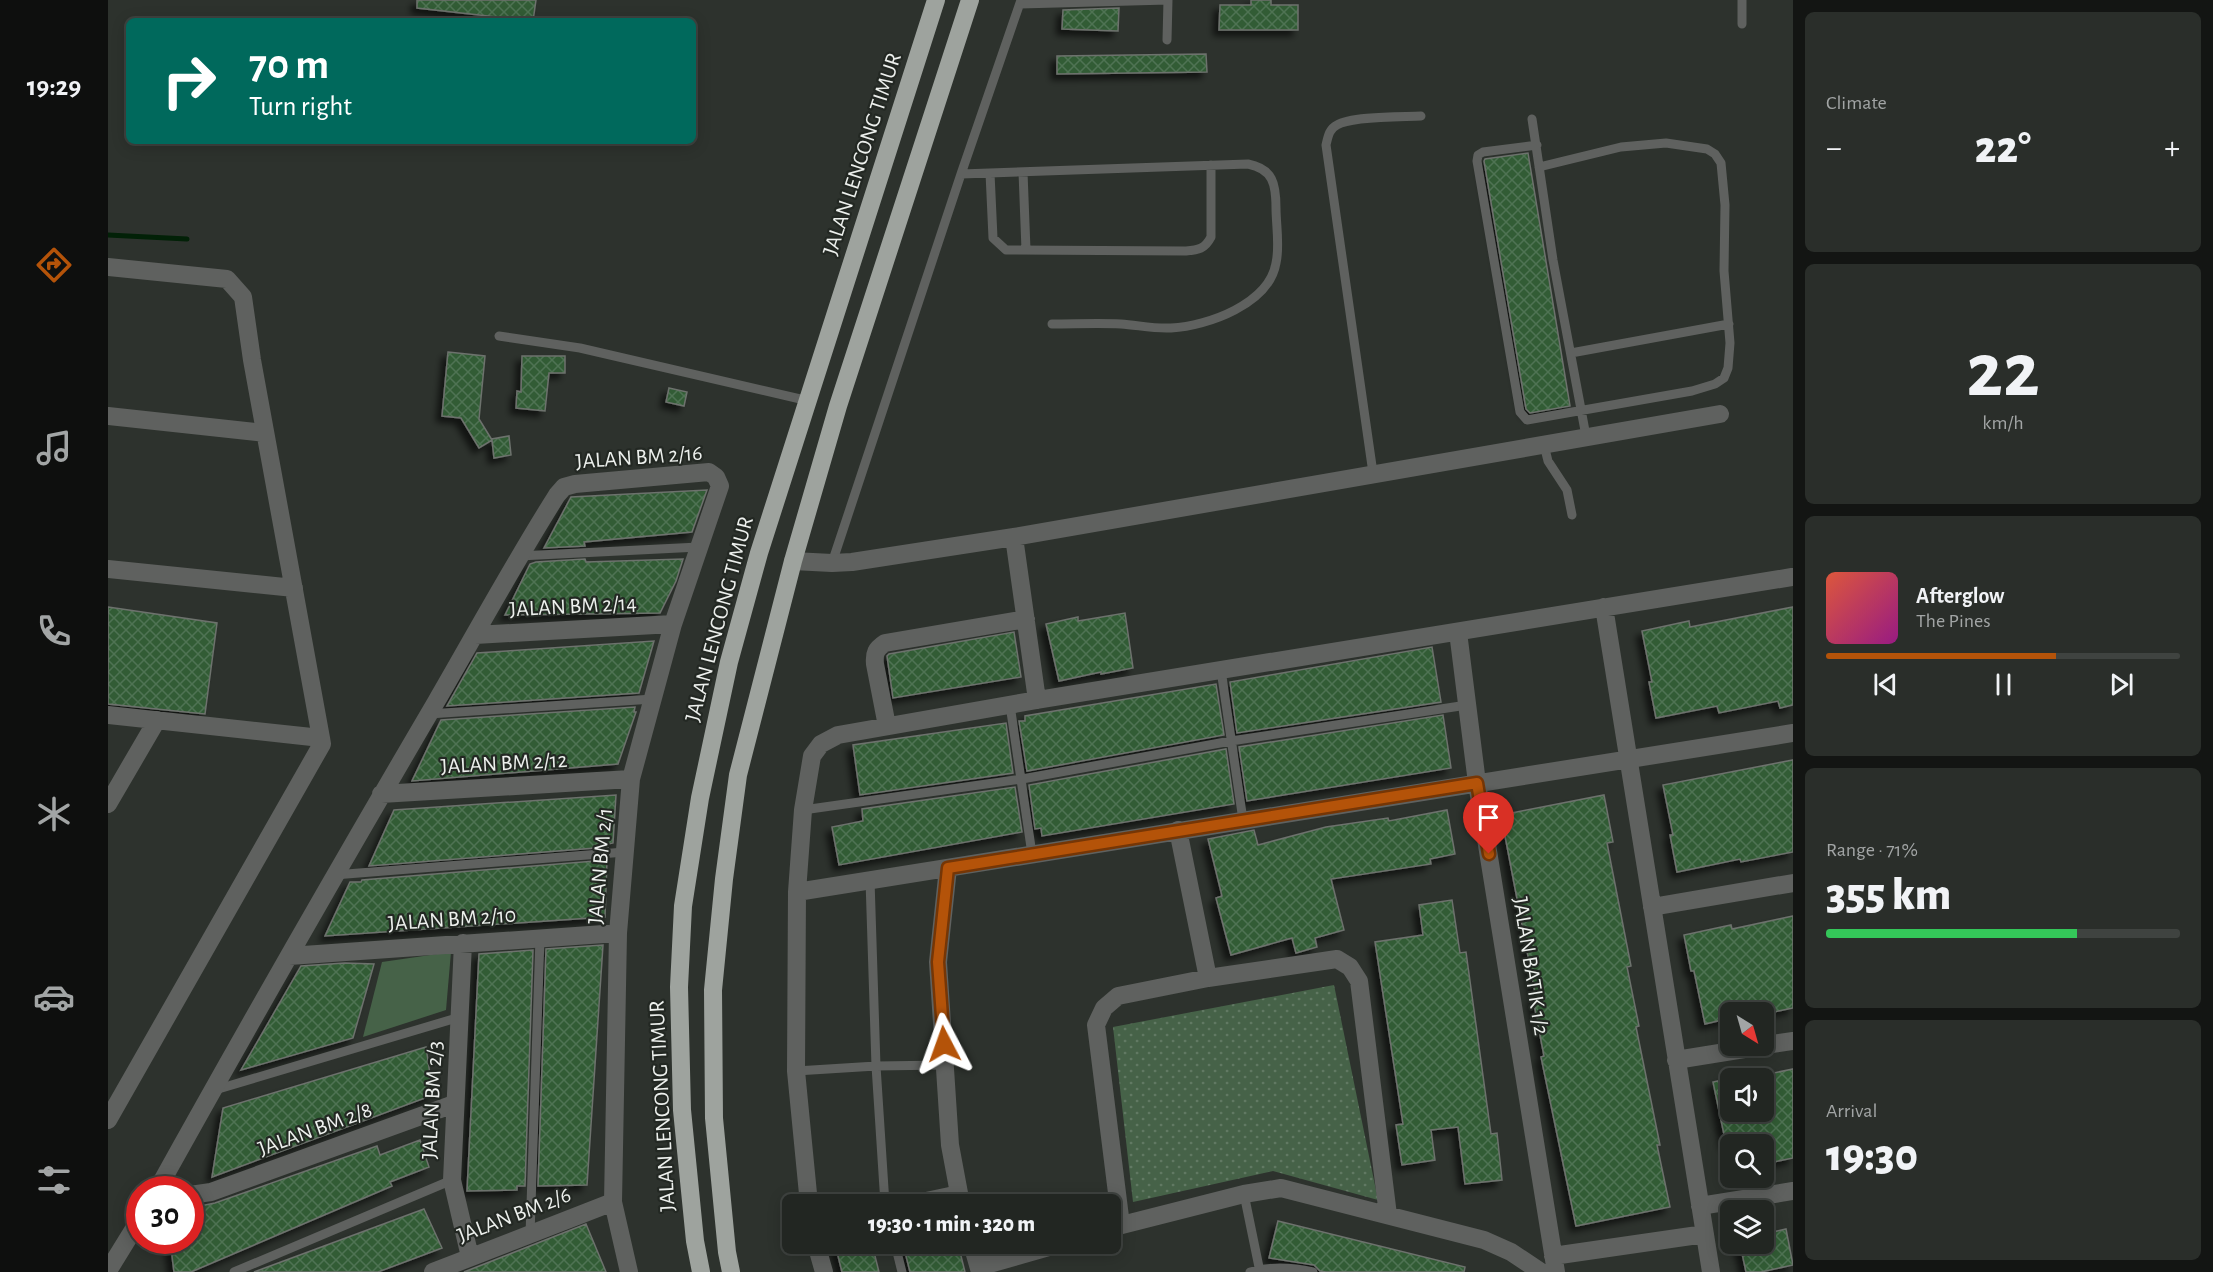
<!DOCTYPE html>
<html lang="en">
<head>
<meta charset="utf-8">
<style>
  body { margin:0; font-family:"Alegreya Sans",sans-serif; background:#2a2e2a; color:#f1f3f6; height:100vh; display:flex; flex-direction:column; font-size:22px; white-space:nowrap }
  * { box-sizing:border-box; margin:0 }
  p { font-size:20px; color:#a2a5a5 }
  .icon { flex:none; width:33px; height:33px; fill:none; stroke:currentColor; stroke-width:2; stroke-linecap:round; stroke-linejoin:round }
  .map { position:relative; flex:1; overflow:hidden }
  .panel { display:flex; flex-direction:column; gap:12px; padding:12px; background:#131513; width:420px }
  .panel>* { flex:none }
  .hud { position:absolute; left:18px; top:18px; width:570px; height:126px; border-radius:9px; box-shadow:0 3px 15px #0003,0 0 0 2px #3f4340; background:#00695c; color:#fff; overflow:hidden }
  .needle { width:39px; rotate:143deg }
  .buttons { position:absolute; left:1612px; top:1002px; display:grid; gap:12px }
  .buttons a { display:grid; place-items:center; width:54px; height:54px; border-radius:9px; background:#222622; box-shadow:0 3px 15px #0003,0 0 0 2px #3f4340; font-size:30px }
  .speed { position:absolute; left:18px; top:1176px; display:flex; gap:12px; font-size:30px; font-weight:700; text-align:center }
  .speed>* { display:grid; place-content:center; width:78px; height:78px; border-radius:50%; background:#222622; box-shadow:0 3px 15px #0003,0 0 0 2px #3f4340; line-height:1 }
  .speed .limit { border:9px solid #d22; background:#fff; color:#111 }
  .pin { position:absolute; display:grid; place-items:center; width:51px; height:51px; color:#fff; margin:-62px -26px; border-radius:50% 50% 50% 0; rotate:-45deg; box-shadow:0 0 6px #0007 }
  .pin .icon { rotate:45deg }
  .me { position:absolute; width:66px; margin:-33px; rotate:356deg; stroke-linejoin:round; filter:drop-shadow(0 0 4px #0008) }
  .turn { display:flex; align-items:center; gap:21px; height:126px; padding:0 24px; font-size:27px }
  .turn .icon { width:78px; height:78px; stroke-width:2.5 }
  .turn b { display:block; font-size:42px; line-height:51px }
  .big { font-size:45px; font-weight:800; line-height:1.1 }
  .panel .tile { flex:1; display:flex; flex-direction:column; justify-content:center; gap:9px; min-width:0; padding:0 21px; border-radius:9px; background:#2a2e2a }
  .panel .dial { align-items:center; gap:0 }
  .dial b { font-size:78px; line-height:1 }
  .song { display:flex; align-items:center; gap:18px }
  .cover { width:72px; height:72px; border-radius:9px; background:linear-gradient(135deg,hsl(10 70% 55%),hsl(310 70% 35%)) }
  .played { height:6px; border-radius:3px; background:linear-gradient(90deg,#b45309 65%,#3f4340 65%) }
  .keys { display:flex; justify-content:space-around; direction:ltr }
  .heat { display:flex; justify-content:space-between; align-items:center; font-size:33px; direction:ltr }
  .charge { height:9px; border-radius:4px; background:linear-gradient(90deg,#34c759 71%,#3f4340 0) }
  .trip { position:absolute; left:674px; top:1194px; width:339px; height:60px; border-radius:9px; background:#222622; box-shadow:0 3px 15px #0003,0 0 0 2px #3f4340; font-weight:800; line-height:60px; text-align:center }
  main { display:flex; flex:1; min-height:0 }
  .dock { display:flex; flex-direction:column; width:108px; justify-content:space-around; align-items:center; background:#0e0f0e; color:#a2a5a5 }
  .dock .icon { width:42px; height:42px }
  .dock .selected { color:#b45309 }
  .dock b { font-size:27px; color:#f1f3f6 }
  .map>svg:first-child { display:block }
  .grass { fill:#466248 }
  .park { fill:url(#park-dots) }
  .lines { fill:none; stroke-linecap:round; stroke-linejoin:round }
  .stream { stroke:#022107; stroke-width:5 }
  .building { fill:url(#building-cross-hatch); stroke:#6d726d; stroke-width:1.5; filter:url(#shadow) }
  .lane { stroke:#5f615f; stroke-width:9 }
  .street { stroke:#5f615f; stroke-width:18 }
  .highway { stroke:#9ea39e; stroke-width:18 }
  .route-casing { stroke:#753606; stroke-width:15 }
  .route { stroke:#b45309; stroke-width:10 }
  .labels { text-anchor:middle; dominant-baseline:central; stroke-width:4.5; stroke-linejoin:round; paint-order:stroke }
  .street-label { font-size:22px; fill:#edf0ed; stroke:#232823 }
</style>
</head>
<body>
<main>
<nav class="dock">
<b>19:29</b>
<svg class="icon selected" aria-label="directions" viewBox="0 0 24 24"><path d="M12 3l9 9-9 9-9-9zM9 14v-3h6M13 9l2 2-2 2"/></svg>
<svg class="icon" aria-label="music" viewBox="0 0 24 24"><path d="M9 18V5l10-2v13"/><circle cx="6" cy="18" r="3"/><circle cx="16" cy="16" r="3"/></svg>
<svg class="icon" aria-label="phone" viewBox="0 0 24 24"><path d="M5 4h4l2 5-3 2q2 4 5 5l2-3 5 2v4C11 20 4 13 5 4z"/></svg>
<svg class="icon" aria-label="climate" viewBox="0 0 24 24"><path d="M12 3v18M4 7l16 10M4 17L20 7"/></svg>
<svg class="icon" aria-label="car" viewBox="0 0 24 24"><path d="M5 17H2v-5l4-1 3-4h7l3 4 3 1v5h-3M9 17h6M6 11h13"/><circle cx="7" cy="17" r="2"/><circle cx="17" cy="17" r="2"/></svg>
<svg class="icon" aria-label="filters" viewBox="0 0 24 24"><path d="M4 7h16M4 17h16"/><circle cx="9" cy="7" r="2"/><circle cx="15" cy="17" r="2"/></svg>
</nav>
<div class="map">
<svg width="1685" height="1272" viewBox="0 0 1685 1272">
  <defs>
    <pattern id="park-dots" width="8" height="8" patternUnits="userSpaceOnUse" patternTransform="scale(1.5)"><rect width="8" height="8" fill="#466248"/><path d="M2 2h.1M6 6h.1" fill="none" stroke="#617963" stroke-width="1.8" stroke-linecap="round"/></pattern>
    <pattern id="building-cross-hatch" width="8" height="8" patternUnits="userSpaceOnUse" patternTransform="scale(1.5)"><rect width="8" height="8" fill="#325b36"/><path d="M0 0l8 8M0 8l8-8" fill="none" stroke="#507353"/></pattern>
    <filter id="shadow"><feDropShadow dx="-5.5" dy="5.5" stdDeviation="3" flood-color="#0009"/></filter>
  </defs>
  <rect width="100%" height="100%" fill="#2d322d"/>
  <path class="grass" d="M343 952 338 1010 255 1037 274 962Z"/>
  <path class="park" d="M1226 985 1270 1200 1165 1171 1025 1202 1005 1027Z"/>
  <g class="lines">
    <path class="stream" d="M0 235 79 239"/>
  </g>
  <path class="building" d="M309 0H428L425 21 309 8Z
    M1143 0H1163V5H1190V30H1111L1112 5H1143Z
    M1011 8 1010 31 954 29 955 10Z
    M1098 54 1099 72 949 74V56Z
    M1420 153 1462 406 1422 413 1418 409 1376 161 1377 159Z
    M340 352 377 356 371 419 384 440V439L401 436 403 455 386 458 384 440 371 448 353 418 334 416Z
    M414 356H457V373H441L437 411 408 408 409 391 413 392Z
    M561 388 579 392 576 406 558 402Z
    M599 490 584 532 476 542 477 546 436 548 463 497Z
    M477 559 478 562 575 559 568 581 552 613 397 615 422 564 428 562Z
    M0 607 109 623 97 714 0 704Z
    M1685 607V705L1672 708 1670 701 1611 713 1609 706 1548 718 1541 682H1544L1534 631 1581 621 1582 627Z
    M1017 613 1025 668 993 674V672L951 681 938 624 970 617V621Z
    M906 632 913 677 785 698 779 656 781 654Z
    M546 641 531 693 339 706 369 653Z
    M1324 647 1333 702 1129 733 1122 682Z
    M1108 684 1116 735 919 771 911 721H917V716Z
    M527 707 526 712H528L510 764 304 781 333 720Z
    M1335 715 1343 768 1139 801 1131 747Z
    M898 723 905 773 752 795 745 745Z
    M1118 749 1126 804 934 836 933 828 927 829 921 785Z
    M1685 760V852L1633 862 1632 859 1569 872 1562 835H1565L1555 785Z
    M907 787 914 832 731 865 724 827 755 821 754 809Z
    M508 795 505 843 500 844V847L261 866 286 810Z
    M1496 795 1505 842 1499 843 1523 966 1519 967 1531 1026 1528 1027 1552 1145H1549L1562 1207 1468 1226 1433 1057 1436 1056 1425 999 1428 998 1393 815Z
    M1339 810 1347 854 1322 859 1323 864 1223 879 1236 930 1207 938 1209 947 1188 953 1184 938 1123 955 1108 898 1114 896 1100 839 1146 830 1150 845 1218 827 1280 818 1281 821Z
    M499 860 497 917 217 936 242 882H253L254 880Z
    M1344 900 1352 953 1358 952 1383 1134 1389 1133 1394 1180 1357 1184 1350 1127 1323 1130 1327 1160 1294 1165 1288 1125 1295 1124 1267 942 1315 935 1311 905Z
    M1685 916V1008L1656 1014V1012H1623V1018L1597 1024 1586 971H1583L1576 935 1623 925 1624 929Z
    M495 945 479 1185 430 1186 438 949Z
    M425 950 417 1186H409V1190L359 1191 371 954Z
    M237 963 266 964 245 1038 133 1070 193 966Z
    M318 1047 325 1095 104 1177 115 1108Z
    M1685 1069V1158L1656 1164V1144H1618L1605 1082 1623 1078V1112H1656V1075Z
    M312 1140 321 1167 282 1182 284 1186 83 1272H66L62 1240H82V1208L107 1203 269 1146 272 1155Z
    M316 1209 334 1248 270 1272H146Z
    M1170 1221 1357 1267 1356 1272H1218L1212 1271 1206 1265 1161 1258Z
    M478 1224 498 1272H356Z
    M1678 1229 1685 1265 1653 1272H1638L1632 1244H1656V1234Z
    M727 1244H764L771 1272H734Z
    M795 1244H850L857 1272H802Z"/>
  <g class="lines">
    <path class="lane" d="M1634 0V24
      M912 4 1060 0
      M1059 40 1060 0
      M1424 119 1445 260 1478 436
      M1429 145 1375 152 1370 155 1369 161 1412 412 1419 420 1584 391 1607 384 1616 378 1620 368 1622 343 1616 271 1617 205 1613 163 1607 154 1599 149 1558 143 1513 147 1431 167
      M915 172 918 250
      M882 173 885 238 898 250 1078 251C1090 250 1097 249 1103 237V165
      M853 174 1140 164C1165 169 1168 184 1168 208 1168 225 1172 246 1168 263 1161 304 1100 326 1063 328 1046 329 1029 325 1013 324 990 323 967 324 944 324
      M391 336 472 348 701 401
      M1463 353 1621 324
      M1436 445 1440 461 1459 490 1464 515
      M1265 473 1218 145C1220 137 1221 129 1229 125 1243 116 1294 117 1313 116
      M411 556 591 547
      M724 563 853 174 913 0
      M1113 670 1135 820
      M902 705 924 854
      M321 714 545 699
      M695 810 914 779 1123 741 1359 705
      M226 875 517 852
      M762 880 768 1066 777 1204
      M688 1071 768 1066 837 1065
      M107 1090 352 1017
      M1136 1194 1152 1272
      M783 1204 849 1190
      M422 1235 432 938
      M787 1244 794 1272
      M126 1272 344 1180
      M1142 1272C1164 1266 1183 1267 1205 1272"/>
    <path class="street" d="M0 267 119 279 135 297 144 360 213 738
      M0 416 157 433
      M906 537 929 700
      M685 561 724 563 744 562 906 537 1612 414
      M0 569 186 588
      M1496 607 1603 1272
      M1350 632 1369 783 1448 1272
      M367 635 565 624
      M0 715 213 738 214 744 0 1120
      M779 726 767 664C766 653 768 649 777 643L918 619
      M273 794 523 779
      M0 804 49 720
      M1070 830 1100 978
      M840 868 830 962 842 1145 853 1204
      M689 892 1685 733
      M1544 907 1685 883
      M355 943 344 1180 362 1257
      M181 956 510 933
      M1656 1045 1685 1041
      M1568 1060 1655 1046
      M49 1190C140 1026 233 864 328 702 368 633 406 563 449 495L456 487 467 484 601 472 608 477 612 486 565 624 523 779 510 933 505 1202 521 1272
      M82 1195 103 1192 346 1104
      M701 1204 688 1071 689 892 695 810 704 756 713 744 730 735 929 700 1684 577
      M1592 1206 1685 1191
      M1013 1225 988 1025 996 1008 1010 996 1100 978 1229 959 1242 967 1251 981 1280 1215
      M1002 1228 1136 1194 1173 1188 1376 1240 1403 1252 1433 1272
      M708 1244 716 1272
      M864 1244 872 1272
      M1445 1256 1597 1234
      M871 1267 951 1244
      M0 1271 32 1219
      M325 1272 505 1202"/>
    <path class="highway" d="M593 1272 587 1241 574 1110 571 987 575 906 592 798 621 662 651 553 828 0
      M623 1272 619 1252 606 1118 605 990 616 879 630 775 685 561 730 406 862 0"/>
  </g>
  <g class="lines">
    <g class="route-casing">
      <path id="route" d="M836 1044 830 962 840 868 1369 783 1381 854"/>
    </g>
    <use href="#route" class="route"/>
  </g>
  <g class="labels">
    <g class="street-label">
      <text transform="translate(754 154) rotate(-72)">JALAN LENCONG TIMUR</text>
      <text transform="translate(531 457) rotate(-4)">JALAN BM 2/16</text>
      <text transform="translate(465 606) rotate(-3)">JALAN BM 2/14</text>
      <text transform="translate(611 619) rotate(-75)">JALAN LENCONG TIMUR</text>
      <text transform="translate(396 763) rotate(-3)">JALAN BM 2/12</text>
      <text transform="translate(492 866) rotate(-85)">JALAN BM 2/1</text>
      <text transform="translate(344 919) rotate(-4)">JALAN BM 2/10</text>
      <text transform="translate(1423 966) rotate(81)">JALAN BATIK 1/2</text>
      <text transform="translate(324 1100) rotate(-87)">JALAN BM 2/3</text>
      <text transform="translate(554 1106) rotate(-93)">JALAN LENCONG TIMUR</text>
      <text transform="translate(207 1129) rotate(-20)">JALAN BM 2/8</text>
      <text transform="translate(406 1215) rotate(-21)">JALAN BM 2/6</text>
    </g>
  </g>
</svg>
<div class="buttons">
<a><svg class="needle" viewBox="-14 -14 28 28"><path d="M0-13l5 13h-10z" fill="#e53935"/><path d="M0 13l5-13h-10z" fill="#a2a5a5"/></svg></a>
<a><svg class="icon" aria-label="sound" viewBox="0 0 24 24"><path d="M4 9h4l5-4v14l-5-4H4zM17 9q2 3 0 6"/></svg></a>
<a><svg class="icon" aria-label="search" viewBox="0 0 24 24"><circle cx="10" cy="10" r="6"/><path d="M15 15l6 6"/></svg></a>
<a><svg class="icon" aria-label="layers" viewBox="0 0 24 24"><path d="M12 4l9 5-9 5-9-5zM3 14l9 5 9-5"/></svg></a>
</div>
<div class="speed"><div class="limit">30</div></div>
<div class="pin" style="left:1381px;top:854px;background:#d93025"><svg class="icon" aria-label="arrive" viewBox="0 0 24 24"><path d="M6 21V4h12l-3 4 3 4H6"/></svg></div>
<svg class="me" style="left:836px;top:1044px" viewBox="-20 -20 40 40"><path d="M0-17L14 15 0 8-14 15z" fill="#b45309" stroke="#fff" stroke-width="4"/></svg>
<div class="trip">19:30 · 1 min · 320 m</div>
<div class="hud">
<div class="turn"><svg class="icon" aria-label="right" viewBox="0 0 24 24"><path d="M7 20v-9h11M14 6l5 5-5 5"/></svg><div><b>70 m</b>Turn right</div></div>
</div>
</div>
<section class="panel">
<div class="tile"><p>Climate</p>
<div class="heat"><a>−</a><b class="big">22°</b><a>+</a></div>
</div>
<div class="tile dial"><b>22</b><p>km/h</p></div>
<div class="tile">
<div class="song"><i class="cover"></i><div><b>Afterglow</b><p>The Pines</p></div></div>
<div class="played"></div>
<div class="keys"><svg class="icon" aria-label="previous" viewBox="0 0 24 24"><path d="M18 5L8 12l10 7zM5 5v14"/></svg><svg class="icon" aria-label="pause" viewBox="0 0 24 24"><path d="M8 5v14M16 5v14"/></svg><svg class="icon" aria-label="next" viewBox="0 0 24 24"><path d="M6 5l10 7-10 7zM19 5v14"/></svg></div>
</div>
<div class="tile"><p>Range · 71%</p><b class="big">355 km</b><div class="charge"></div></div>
<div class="tile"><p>Arrival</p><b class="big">19:30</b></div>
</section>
</main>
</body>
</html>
